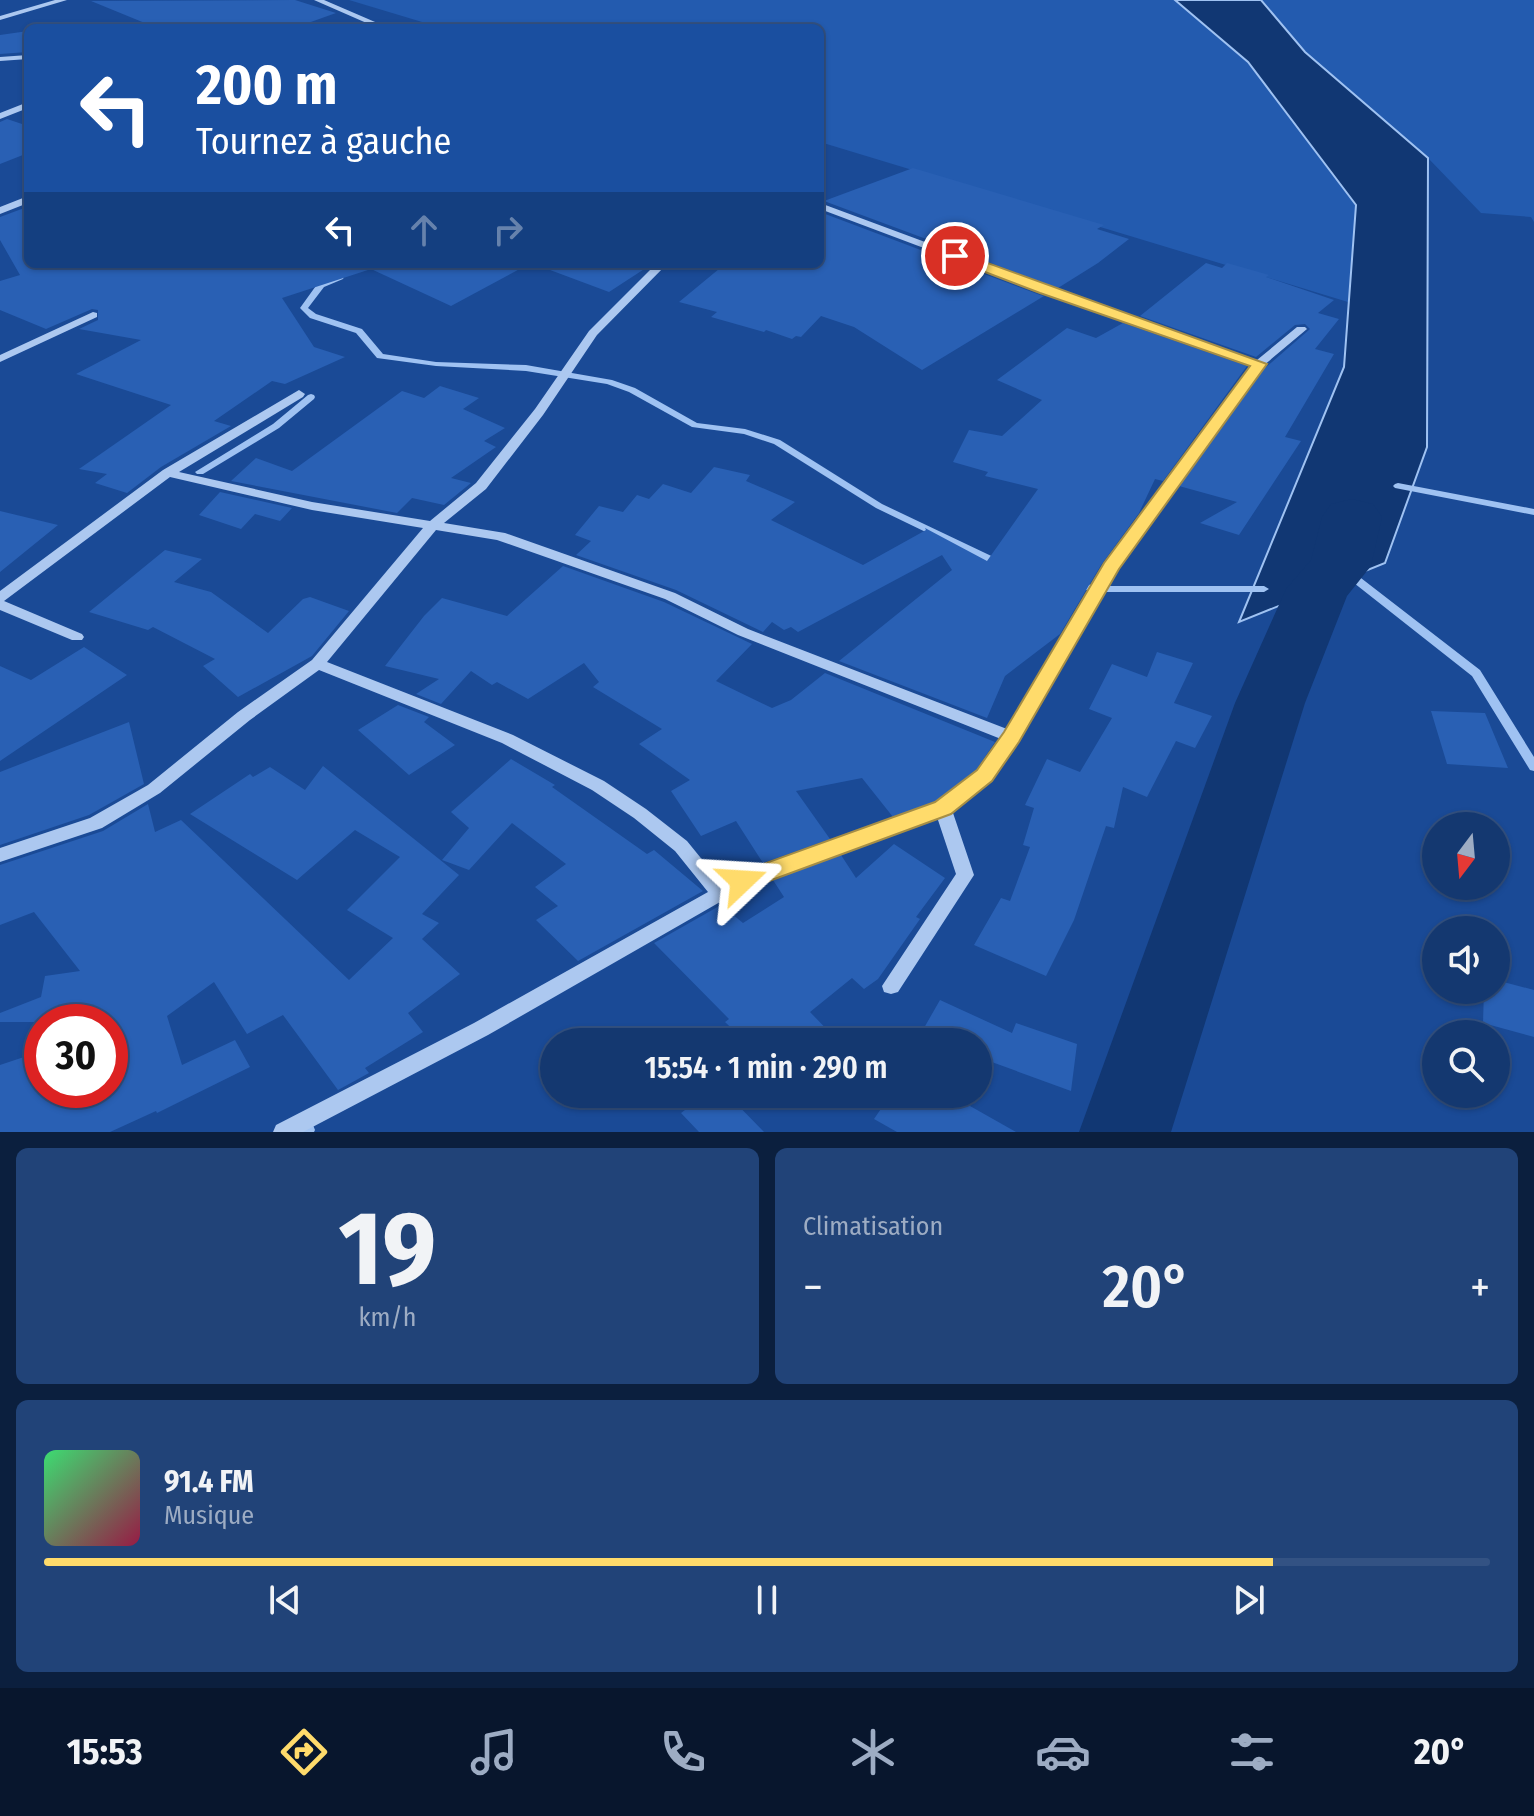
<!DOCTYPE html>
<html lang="fr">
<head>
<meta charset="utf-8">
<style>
  body { margin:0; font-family:"Fira Sans Condensed",sans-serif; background:#214378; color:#f1f3f6; height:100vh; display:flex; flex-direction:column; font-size:30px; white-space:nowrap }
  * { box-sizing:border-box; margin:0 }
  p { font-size:26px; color:#9dacc3 }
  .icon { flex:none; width:44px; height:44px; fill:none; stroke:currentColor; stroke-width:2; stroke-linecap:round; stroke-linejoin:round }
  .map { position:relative; height:1132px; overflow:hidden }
  .panel { display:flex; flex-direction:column; gap:16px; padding:16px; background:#0b1f3e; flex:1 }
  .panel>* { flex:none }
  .hud { position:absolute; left:24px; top:24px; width:800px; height:244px; border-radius:12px; box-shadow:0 2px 6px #0004,0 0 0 2px #335283; background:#1a4fa0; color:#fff; overflow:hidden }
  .needle { width:52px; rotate:196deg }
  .buttons { position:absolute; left:1422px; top:812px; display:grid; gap:16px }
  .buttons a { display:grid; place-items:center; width:88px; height:88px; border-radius:50%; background:#143870; box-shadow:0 2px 6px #0004,0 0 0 2px #335283; font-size:40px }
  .speed { position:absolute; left:24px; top:1004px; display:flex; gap:16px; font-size:40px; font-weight:700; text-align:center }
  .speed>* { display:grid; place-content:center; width:104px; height:104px; border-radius:50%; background:#143870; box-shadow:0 2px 6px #0004,0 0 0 2px #335283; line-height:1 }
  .speed .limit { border:12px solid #d22; background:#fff; color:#111 }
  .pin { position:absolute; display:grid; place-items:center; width:68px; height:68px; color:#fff; margin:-34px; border:4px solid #fff; border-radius:50%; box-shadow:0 2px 8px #0007 }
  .me { position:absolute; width:88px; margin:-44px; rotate:70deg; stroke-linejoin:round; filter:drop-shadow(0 0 6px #0008) }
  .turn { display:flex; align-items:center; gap:28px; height:168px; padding:0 40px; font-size:36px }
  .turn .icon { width:104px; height:104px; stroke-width:2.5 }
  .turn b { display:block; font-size:56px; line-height:68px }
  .lanes { display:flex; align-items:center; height:76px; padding:0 40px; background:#0003; justify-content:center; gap:40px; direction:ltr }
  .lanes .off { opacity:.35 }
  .big { font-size:60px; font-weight:600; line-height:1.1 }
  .panel .tile { flex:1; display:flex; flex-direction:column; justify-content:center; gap:12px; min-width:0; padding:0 28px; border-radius:12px; background:#214378 }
  .panel .dial { align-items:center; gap:0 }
  .dial b { font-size:104px; line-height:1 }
  .song { display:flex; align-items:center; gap:24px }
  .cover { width:96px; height:96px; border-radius:12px; background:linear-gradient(135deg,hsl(140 70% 55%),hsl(340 70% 35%)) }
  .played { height:8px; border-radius:4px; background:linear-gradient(90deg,#ffdb6b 85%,#335283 85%) }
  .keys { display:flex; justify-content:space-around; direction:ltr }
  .heat { display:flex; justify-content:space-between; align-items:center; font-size:44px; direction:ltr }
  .panel .tiles { flex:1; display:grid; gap:16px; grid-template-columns:1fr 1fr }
  .tile:last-child { grid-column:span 2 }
  .trip { position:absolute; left:540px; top:1028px; width:452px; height:80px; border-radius:40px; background:#143870; box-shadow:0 2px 6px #0004,0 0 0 2px #335283; font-weight:600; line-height:80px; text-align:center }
  .dock { display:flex; height:128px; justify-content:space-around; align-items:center; background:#08162d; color:#9dacc3 }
  .dock .icon { width:56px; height:56px }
  .dock .selected { color:#ffdb6b }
  .dock b { font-size:36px; color:#f1f3f6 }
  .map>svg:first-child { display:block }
  .green { fill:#235baf }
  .water { fill:#113773; stroke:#9fc2f2; stroke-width:2 }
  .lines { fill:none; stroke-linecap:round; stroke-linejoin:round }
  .stream { fill:#9fc2f2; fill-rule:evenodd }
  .river { fill:#113773; fill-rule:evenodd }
  .building { fill:#2960b4 }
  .minor { fill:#acc8f0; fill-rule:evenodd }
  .route { fill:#ffdb6b; stroke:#a68e46; stroke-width:2 }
</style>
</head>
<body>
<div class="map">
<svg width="1534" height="1132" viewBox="0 0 1534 1132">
  <rect width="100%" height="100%" fill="#1a4a96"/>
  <path class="green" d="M349 0H1175L1248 62 1356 205 1348 302 820 142V28H442Z
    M1261 0H1534V222L1531 217 1481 213 1428 158 1305 52Z"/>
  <path class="water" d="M1175 0H1261L1305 52 1428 158 1427 447 1385 563 1239 622 1344 367 1356 205 1248 62Z"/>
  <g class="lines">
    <path class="stream" d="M337 264H346L349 267 343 279 324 287 308 308 316 314 362 329 383 354 436 362 526 365 612 380 635 388 697 423 745 429 780 440 882 504 1004 562 1005 564 1004 566H996L876 508 774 444 744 434 692 427 629 392 607 384 526 371 436 366 377 358 356 333 310 318 300 308 318 283 337 276 341 268Z
      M311 394 314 395 315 397 314 399 279 428 203 474H197L195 472 273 424 308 395Z
      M1398 483 1534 509V515L1395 488 1393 486 1395 484Z
      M1344 567 1348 568 1480 670 1534 757V771L1530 770 1472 676 1340 572 1339 570Z
      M1076 582 1097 586H1264L1269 589 1264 592H1097L1072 587 1071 585 1072 583Z
      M308 1123 313 1125 315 1130 314 1132H298L300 1127Z"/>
    <path class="river" d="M1352 499 1373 504 1382 517 1371 566 1347 596 1305 703 1171 1132H1079L1235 703 1286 589 1311 560 1322 517 1331 504Z"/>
  </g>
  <path class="building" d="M295 0 336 13 294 28H157L91 1Z
    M28 31V52L0 54V35Z
    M7 119 28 126V153L0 164V122Z
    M913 168 1104 225 1097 229 1129 239 1098 263 1058 288 824 201Z
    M27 207 28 264H529L451 306 371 269 282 298 314 347 345 357 285 384 272 381 214 421 231 426 161 467 127 493 95 483 107 474 79 469 171 405 76 374 141 340 79 329 98 320V310L92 309 46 329 0 310V281L20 275 0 240V217Z
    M820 212 1040 295 1044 296 922 370 854 327 821 316 801 337 796 336 792 339 766 330 764 332 711 317 717 312 679 302 725 264H820Z
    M1206 263 1222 268 1227 263 1269 275 1266 277 1334 300 1318 313 1339 319 1315 349 1334 354 1285 437 1301 441 1239 535 1200 523 1237 502 1179 486 1265 368 1310 329 1305 324 1295 325 1256 357 1140 316Z
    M543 264H652L609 292 542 267Z
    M1123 323 1247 366 1163 481 1155 479 1139 513 1101 565 1060 634 1005 676 987 718 839 661 952 570 942 555 798 632 791 627 784 630 772 622 763 632 676 590 576 555 591 541 575 535 599 506 623 512 637 495 649 499 663 484 691 493 714 467 750 475 746 481 795 502 771 520 863 565 926 530 925 528 987 561 1038 489 985 476 988 472 953 462 969 430 1002 436 1042 400 997 380 1067 328 1096 338Z
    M440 386 479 398 463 409 505 428 484 441 496 447 451 478 471 483 444 505 412 498 397 513 231 481 256 458 292 471 402 391 424 398Z
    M220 492 292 508 280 521 255 514 241 529 199 515Z
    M0 511 58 525 0 572Z
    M165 550 202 559 174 582 211 592 268 633 303 599 310 597 349 611 312 656 238 697 203 666 215 659 153 627 148 630 89 612Z
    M563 566 664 602 752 644 716 681 772 708 791 700 825 673 995 742 976 770 936 801 893 817 862 778 796 791 830 839 763 863 736 821 701 836 671 791 690 780 639 744 662 729 593 687 599 682 584 663 528 699 497 682 492 685 471 671 441 704 416 694 439 679 385 666 424 616 442 598 507 616Z
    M84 647 127 675 0 761V666L31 680Z
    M1157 652 1193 663 1174 703 1212 716 1195 748 1176 741 1147 797 1123 787 1114 828 1106 826 1074 920 1046 976 974 945 1001 898 1010 901 1030 847 1023 845 1034 808 1025 805 1047 759 1080 772 1112 718 1089 709 1112 664 1147 677Z
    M398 705 429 717 424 722 455 745 409 775 358 730Z
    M1431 711 1485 713 1508 768 1447 764Z
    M129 722 144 784 89 815 0 845V772Z
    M511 759 555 785 552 787 647 854 654 850 703 891 578 961 536 920 558 906 535 887 566 864 512 823 469 870 442 860 469 828 451 812Z
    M323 766 459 875 422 914 439 923 422 939 460 974 408 1013 423 1032 365 1068 369 1073 338 1090 283 1015 247 1034 214 982 167 1016 182 1065 235 1040 250 1067 157 1113 156 1111 110 1132H0V1065L42 1051V1090H110V1022H0V1013L41 997 45 976 80 971 34 912 0 925V865L103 831 148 804 155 832 181 820 349 980 393 938 347 910 400 857 355 830 297 880 190 814 250 774 253 777 270 767 305 790Z
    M894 844 945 878 916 917 920 919 878 979 864 989 852 978 810 1012 839 1042H746L725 1022 729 1019 654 943 721 905 743 923 784 897 773 880 841 855 856 878Z
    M1496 980 1534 990V1037L1483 1023 1484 990H1496Z
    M940 1000 1012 1033 1016 1023 1077 1044 1071 1091 978 1057V1042H916Z
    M706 1094H727L764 1132H699L681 1113Z
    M891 1094H976L970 1106 1016 1132H897L874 1119Z"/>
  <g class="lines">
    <path class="minor" d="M55 0H67L0 20V16Z
      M314 0H324L389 28H378Z
      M28 55V59L0 61V57Z
      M28 102V108L0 119V113Z
      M28 196V203L0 214V207Z
      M820 203 1049 288 1257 360 1297 327H1305L1307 329 1263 366 1116 568 1017 741 990 780 952 810 974 875 898 992 891 994 884 992 882 986 956 874 937 817 748 886 488 1035 303 1132H273L276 1125 474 1023 708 892 675 851 634 818 592 790 502 743 319 670 250 720 160 793 102 828 0 862V848L90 818 148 785 238 712 312 660 423 528 312 510 170 477 4 601 82 634 84 637 82 640H72L0 610V591L163 470 299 390 305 394 303 397 179 472 312 502 430 521 476 483 535 409 589 331 656 264H667L597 335 543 415 486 489 444 523 505 533 675 593 748 629 1007 729 1103 567 1252 365 1041 292 820 209ZM436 530 497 540 665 599 738 635 1001 739 978 772 937 804 736 876 722 884 687 841 646 809 604 781 513 735 327 662Z
      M93 312 97 313V317L0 362V355Z"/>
  </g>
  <path class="route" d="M951 253H960L1267 364 1119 569 1019 742 992 781 951 814 750 888 742 890 733 888 730 881 733 875 935 802 977 770 1004 732 1104 563 1250 366 1040 293 951 259Z"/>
</svg>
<div class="buttons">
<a><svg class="needle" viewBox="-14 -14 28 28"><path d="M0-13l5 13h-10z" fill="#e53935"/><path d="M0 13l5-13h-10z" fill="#9dacc3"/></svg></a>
<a><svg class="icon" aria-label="sound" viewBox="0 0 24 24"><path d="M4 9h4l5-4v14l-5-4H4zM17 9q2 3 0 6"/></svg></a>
<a><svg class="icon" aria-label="search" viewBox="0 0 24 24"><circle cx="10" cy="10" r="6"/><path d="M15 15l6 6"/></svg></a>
</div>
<div class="speed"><div class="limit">30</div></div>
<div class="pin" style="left:955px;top:256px;background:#d93025"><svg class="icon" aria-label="arrive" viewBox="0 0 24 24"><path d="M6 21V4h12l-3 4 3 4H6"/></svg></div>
<svg class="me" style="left:742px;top:881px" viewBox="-20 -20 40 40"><path d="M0-17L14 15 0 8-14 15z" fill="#ffdb6b" stroke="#fff" stroke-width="4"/></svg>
<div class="trip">15:54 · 1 min · 290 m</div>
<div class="hud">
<div class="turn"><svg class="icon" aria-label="left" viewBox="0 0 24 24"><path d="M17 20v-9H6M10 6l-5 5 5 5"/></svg><div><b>200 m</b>Tournez à gauche</div></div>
<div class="lanes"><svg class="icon" aria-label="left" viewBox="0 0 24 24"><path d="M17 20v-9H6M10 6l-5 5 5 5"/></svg><svg class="icon off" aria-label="ahead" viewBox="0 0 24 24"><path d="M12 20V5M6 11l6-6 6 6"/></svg><svg class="icon off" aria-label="right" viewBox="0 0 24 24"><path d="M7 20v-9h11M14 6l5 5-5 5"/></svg></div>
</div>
</div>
<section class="panel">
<div class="tiles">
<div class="tile dial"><b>19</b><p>km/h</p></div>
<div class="tile"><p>Climatisation</p>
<div class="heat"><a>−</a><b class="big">20°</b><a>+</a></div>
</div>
<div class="tile">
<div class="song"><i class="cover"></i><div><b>91.4 FM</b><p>Musique</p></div></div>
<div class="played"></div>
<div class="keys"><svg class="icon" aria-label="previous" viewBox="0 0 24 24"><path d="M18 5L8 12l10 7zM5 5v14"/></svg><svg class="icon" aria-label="pause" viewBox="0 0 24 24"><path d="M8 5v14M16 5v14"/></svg><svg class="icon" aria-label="next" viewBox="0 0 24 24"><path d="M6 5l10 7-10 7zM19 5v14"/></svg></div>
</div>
</div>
</section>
<nav class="dock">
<b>15:53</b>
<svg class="icon selected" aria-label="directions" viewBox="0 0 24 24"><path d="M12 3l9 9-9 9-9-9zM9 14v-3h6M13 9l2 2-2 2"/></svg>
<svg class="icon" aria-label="music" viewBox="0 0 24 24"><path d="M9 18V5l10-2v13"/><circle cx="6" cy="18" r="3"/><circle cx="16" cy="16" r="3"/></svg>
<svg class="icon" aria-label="phone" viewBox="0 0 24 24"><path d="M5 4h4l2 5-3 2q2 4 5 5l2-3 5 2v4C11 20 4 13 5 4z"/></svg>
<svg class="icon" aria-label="climate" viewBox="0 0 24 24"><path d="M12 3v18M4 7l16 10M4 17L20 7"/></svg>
<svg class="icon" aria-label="car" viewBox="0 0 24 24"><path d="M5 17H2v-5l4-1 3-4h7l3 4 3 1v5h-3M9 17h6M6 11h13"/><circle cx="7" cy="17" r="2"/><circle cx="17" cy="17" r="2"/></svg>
<svg class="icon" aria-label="filters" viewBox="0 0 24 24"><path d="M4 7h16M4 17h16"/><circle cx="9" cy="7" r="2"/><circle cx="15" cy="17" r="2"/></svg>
<b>20°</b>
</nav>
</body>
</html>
